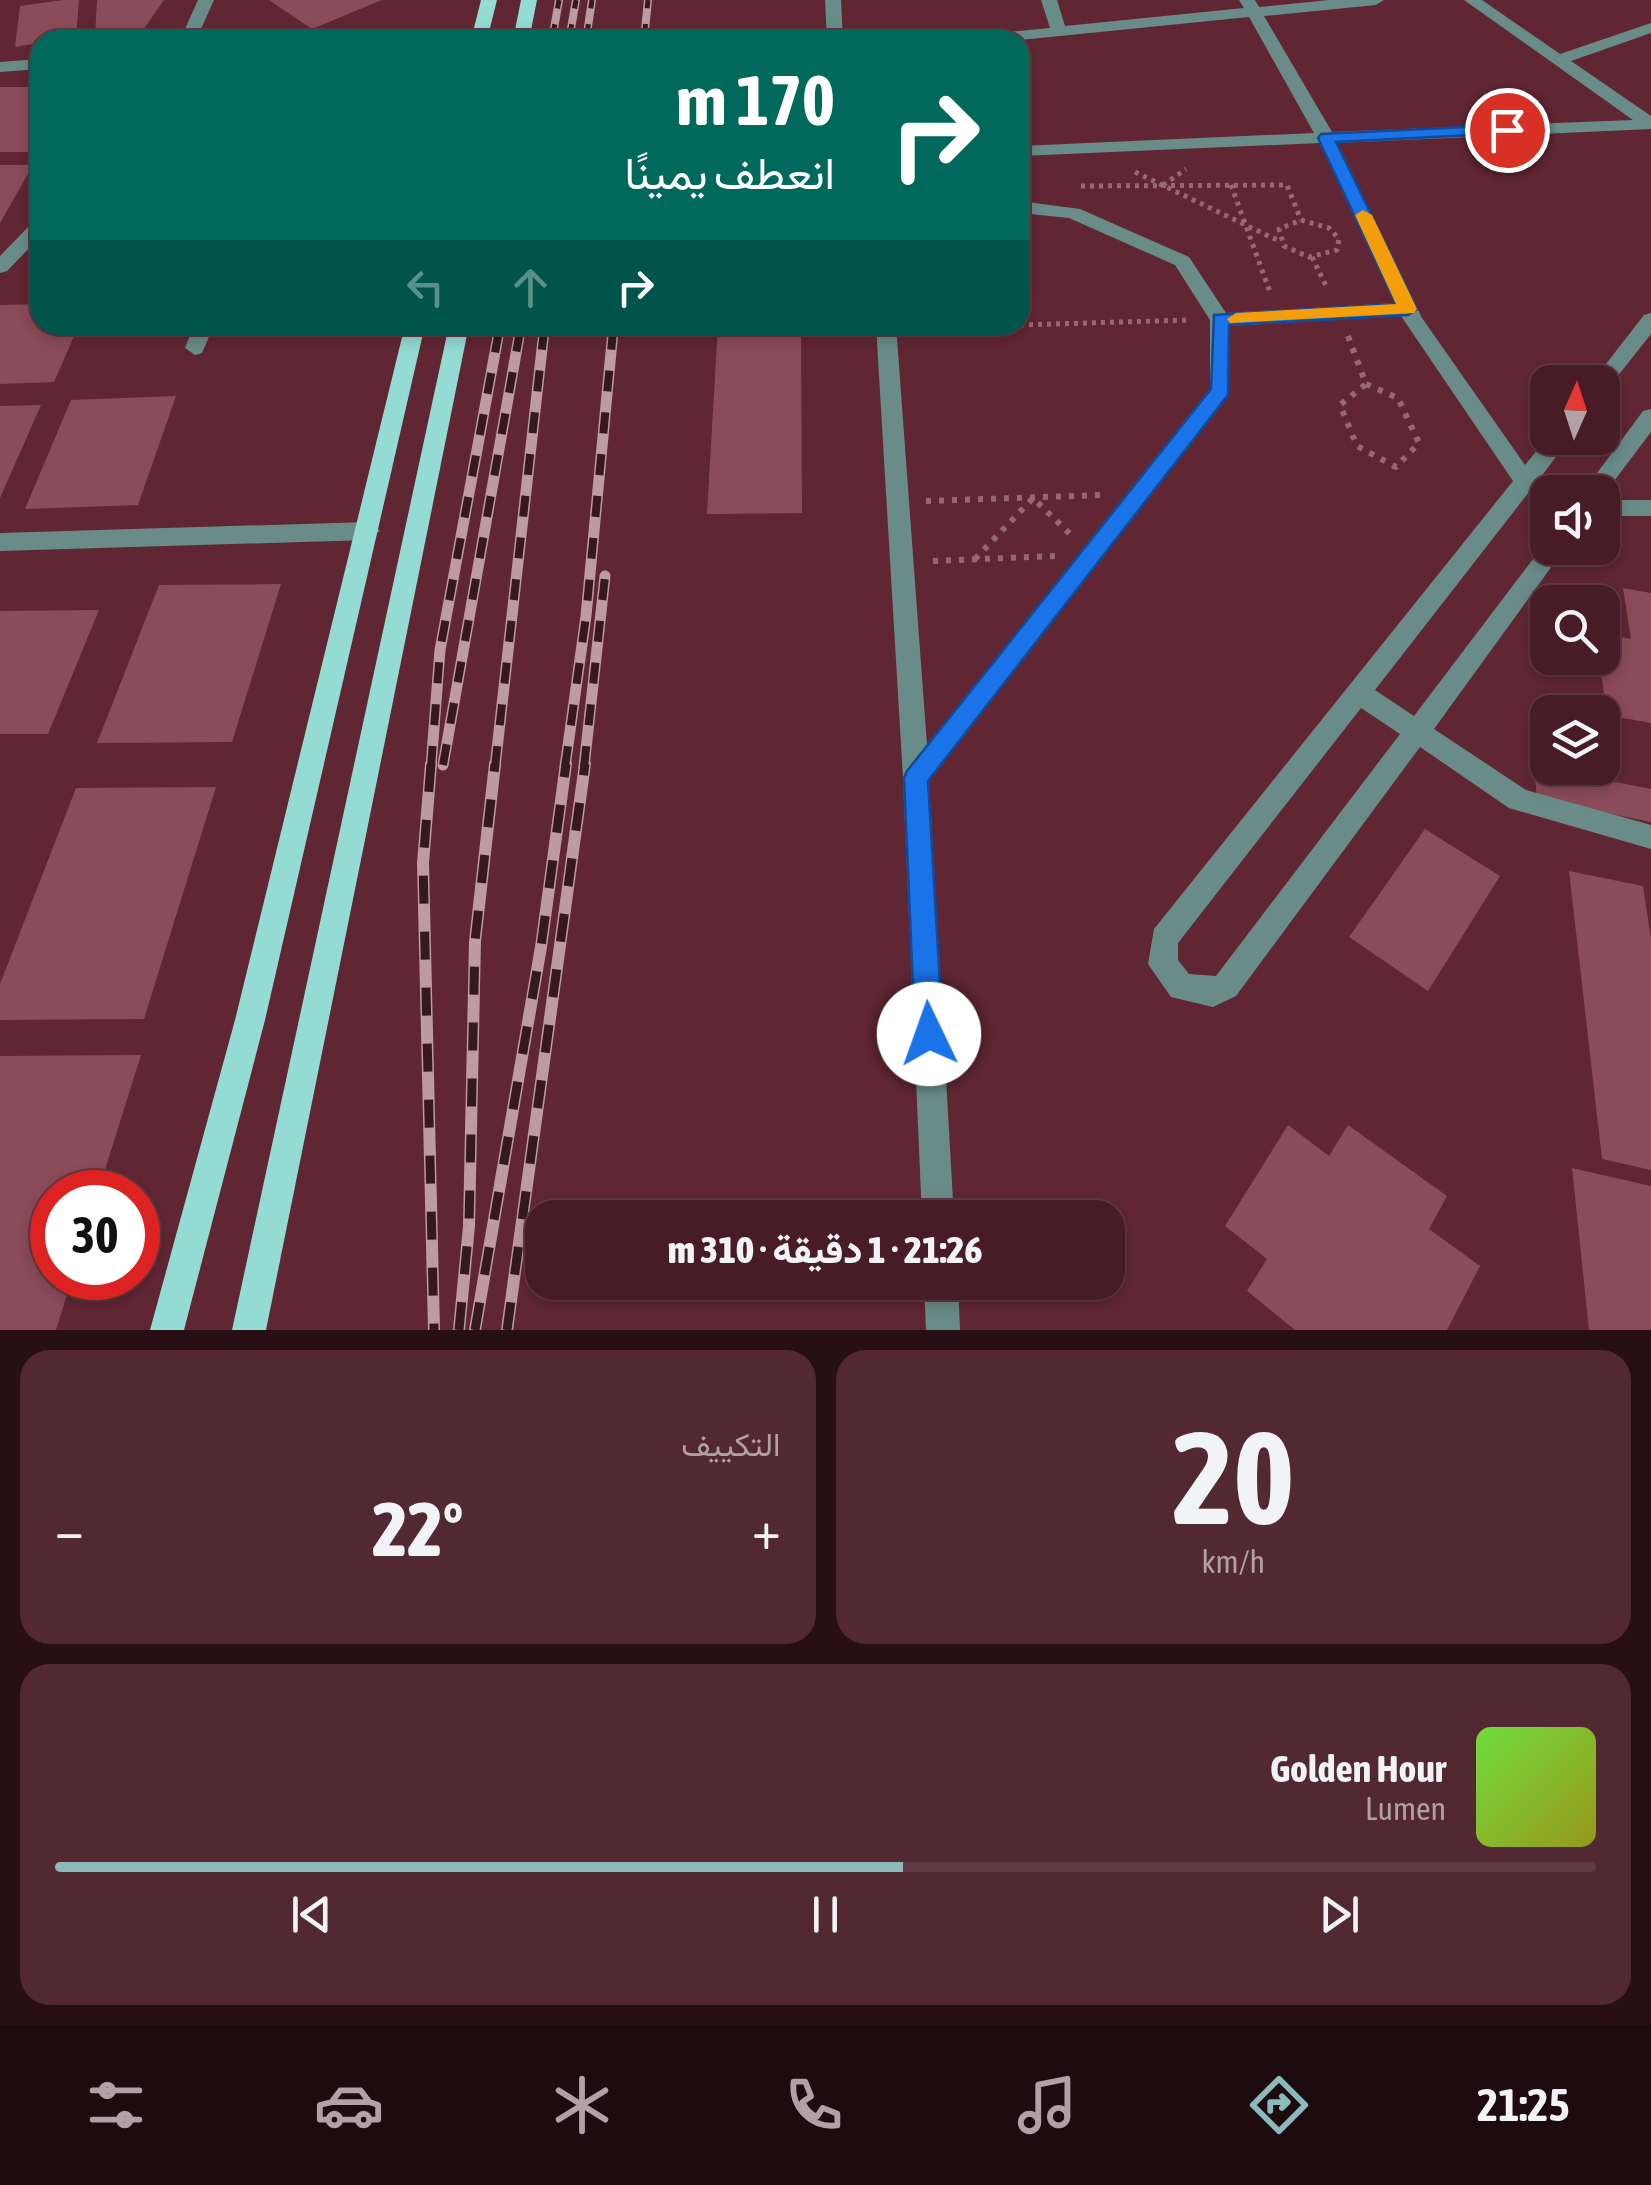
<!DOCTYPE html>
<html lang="ar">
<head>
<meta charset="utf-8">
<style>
  body { margin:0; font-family:"Asap Condensed",Vazirmatn,sans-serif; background:#522932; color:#f1f3f6; direction:rtl; height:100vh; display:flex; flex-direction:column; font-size:38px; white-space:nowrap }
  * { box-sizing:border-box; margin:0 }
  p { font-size:32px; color:#b1a1a7 }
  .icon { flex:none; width:55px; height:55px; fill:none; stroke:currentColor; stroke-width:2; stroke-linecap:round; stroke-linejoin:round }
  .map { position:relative; height:1330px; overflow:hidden; direction:ltr }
  .details { display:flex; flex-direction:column; gap:20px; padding:20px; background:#280f15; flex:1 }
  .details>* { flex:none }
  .top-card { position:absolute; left:30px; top:30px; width:1000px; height:305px; border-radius:30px; box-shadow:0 5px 15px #0003,0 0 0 2px #603a43; direction:rtl; background:#00695c; color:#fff; overflow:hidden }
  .needle { width:65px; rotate:3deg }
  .tools { position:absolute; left:1530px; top:365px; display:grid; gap:20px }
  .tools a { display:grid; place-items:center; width:90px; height:90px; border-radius:20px; background:#481c26; box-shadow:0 5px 15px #0003,0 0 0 2px #603a43; font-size:50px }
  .speed { position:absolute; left:30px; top:1170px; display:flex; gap:20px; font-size:50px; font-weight:700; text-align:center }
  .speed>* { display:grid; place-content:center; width:130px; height:130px; border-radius:50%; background:#481c26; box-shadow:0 5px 15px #0003,0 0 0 2px #603a43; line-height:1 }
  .speed .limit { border:15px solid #d22; background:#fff; color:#111 }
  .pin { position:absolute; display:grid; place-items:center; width:85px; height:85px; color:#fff; margin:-42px; border:5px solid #fff; border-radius:50%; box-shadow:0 2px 10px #0007 }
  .me { position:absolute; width:110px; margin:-55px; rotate:357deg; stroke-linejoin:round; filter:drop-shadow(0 0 8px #0008) }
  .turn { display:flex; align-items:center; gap:35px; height:210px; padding:0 30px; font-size:45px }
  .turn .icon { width:130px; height:130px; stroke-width:2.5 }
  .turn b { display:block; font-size:70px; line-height:85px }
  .lanes { display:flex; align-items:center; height:95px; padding:0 30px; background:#0003; justify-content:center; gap:50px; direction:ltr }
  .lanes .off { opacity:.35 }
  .big { font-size:75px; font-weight:800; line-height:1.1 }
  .details .card { flex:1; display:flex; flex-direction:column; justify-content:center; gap:15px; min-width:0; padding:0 35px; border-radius:30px; background:#522932 }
  .details .dial { align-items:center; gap:0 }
  .dial b { font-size:130px; line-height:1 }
  .song { display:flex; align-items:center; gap:30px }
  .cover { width:120px; height:120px; border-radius:15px; background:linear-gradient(135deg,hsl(100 70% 55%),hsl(60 70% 35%)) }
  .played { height:10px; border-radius:5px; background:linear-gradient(90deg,#8bbbb9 55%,#603a43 55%) }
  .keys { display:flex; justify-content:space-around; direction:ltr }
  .heat { display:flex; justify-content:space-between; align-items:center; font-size:55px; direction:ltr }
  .details .tiles { flex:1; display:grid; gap:20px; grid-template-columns:1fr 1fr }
  .card:last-child { grid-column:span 2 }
  .trip { position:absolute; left:525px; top:1200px; width:600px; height:100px; border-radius:30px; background:#481c26; box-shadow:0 5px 15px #0003,0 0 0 2px #603a43; font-weight:800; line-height:100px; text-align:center; direction:rtl }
  .dock { display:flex; height:160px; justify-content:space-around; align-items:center; background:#1d0b0f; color:#b1a1a7 }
  .dock .icon { width:70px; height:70px }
  .dock .selected { color:#8bbbb9 }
  .dock b { font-size:45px; color:#f1f3f6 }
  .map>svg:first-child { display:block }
  .building { fill:#8a4c58 }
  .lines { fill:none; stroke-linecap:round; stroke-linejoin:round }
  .path-far1 { stroke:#966872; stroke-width:5; stroke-dasharray:4 5; stroke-linecap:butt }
  .path { stroke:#966872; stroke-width:6; stroke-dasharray:5 8; stroke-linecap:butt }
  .minor { fill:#6a8c88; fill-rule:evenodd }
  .major { fill:#93dbd3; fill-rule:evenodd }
  .rail-far2-casing { stroke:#be9aa1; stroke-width:8 }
  .rail-far1-casing { stroke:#be9aa1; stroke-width:11 }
  .rail-casing { stroke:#be9aa1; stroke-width:12 }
  .rail-far2 { stroke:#341a1f; stroke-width:5; stroke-dasharray:16; stroke-linecap:butt }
  .rail-far1 { stroke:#341a1f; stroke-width:8; stroke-dasharray:21; stroke-linecap:butt }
  .rail { stroke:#341a1f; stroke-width:9; stroke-dasharray:28; stroke-linecap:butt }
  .route { fill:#1a73e8; stroke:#114b97; stroke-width:2.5 }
  .slow { fill:#f59e0b }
</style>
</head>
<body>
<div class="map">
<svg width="1651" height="1330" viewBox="0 0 1651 1330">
  <rect width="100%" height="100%" fill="#602633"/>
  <path class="building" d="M63 0H79L76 38 40 40V43L15 47 20 6Z
    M97 0H164L143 30 95 36Z
    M269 0H382L312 29Z
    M0 87H40V152H0Z
    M0 165H33L0 223Z
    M40 304V325H79L54 382 0 384V305Z
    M718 325H801L802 513 707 514Z
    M176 396 138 505 25 509 71 400Z
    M41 405 0 498V406Z
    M281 584 232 742 97 743 159 585Z
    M1623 588 1651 593V723L1607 715 1599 658H1602V634L1631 639Z
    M99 610 48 734H0V611Z
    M1534 766 1651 789V822L1537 799Z
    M216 787 144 1019 0 1020V984L76 788Z
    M1425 829 1500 876 1428 991 1349 937Z
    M1569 871 1643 886 1651 939V1170L1602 1159Z
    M141 1055 98 1192H52V1278H72L56 1330H0V1056Z
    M1288 1125 1329 1156 1348 1125 1447 1196 1429 1229 1480 1266 1447 1330H1295L1247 1291 1267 1259 1225 1226Z
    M1572 1168 1651 1186V1330H1589Z"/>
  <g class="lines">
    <path class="path-far1" d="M1135 172 1279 241
      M1163 185 1186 169
      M1231 185 1270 292
      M1081 186 1287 185 1301 220
      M1301 220 1329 228 1339 239 1337 250 1309 257 1284 246 1279 229Z
      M1312 257 1327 288
      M1020 325 1189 320
      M916 327 1010 325
      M820 330 859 329"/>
    <path class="path" d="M1348 336 1366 384
      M1366 384 1398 398 1419 443 1396 467 1357 446 1340 405Z
      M926 501 1103 495
      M975 559 1033 498 1072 536
      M933 561 1055 556"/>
    <path class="minor" d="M198 0H214L196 40H180Z
      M825 0H841L843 40H827Z
      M1041 0H1057L1065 26 1244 8 1239 0H1255L1259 7 1329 0H1384L1376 5 1264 16 1332 132 1633 120 1464 0H1482L1560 54 1651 23V33L1571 61 1651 116V129L1337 143 1422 318 1525 465 1548 437 1570 438 1540 478 1565 486 1568 492H1548V497L1529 492 1375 690 1414 716 1546 542 1548 548H1565L1434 729 1526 790 1651 825V849L1509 808 1420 747 1236 996 1213 1007 1171 997 1148 964 1154 929 1513 481 1401 316 1230 326 1228 395 929 781 954 1218H922L903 778 876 325H896L927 745 1210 389V320L1175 265 1069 218 1020 213V201L1080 209 1189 257 1226 313 1396 303 1320 143 1020 156V146L1314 133 1249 17 1020 40H968L976 35 1050 28ZM1361 708 1400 734 1216 976 1189 974 1178 960V943Z
      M40 59V69L0 72V62Z
      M40 220V237L7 271 0 273V256L33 222Z
      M1651 313V334L1609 387 1602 389V382H1592L1644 315Z
      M194 325H214L202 353 195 355 185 348Z
      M1651 409V432L1602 497V492H1583L1643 411Z
      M1602 500H1651V516H1602Z
      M368 522 380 531 368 540 0 551V533Z
      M924 1282H958L960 1330H926Z"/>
    <path class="major" d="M481 0H497L487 40H471Z
      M521 0H537L529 40H513Z
      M405 325H425L265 1020 184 1330H150L235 1020Z
      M449 325H469L266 1330H232Z"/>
    <g class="rail-far2-casing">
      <path id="rail-far2" d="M552 40 559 0
        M569 40 576 0
        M586 40 592 0
        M644 40 648 0
        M498 334 500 325
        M519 334 521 325
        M544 334 545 325
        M613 334 614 325"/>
    </g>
    <g class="rail-far1-casing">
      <path id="rail-far1" d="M443 765 520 331
        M431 767 440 650 499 331
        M495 767 544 331
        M565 767 586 616 613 331
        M584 767 605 576"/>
    </g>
    <g class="rail-casing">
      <path id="rail" d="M431 764 423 863 434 1330
        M459 1330 469 1226 475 941 495 764
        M475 1330 541 947 566 764
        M507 1330 585 764"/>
    </g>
    <use href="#rail-far2" class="rail-far2"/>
    <use href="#rail-far1" class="rail-far1"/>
    <use href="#rail" class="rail"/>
  </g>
  <path class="route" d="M1507 125 1512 126V133L1336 142 1417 309 1408 315 1229 325 1228 395 928 781 943 1034 938 1044 929 1048 919 1044 915 1034 904 778 907 771 1211 389 1214 315 1396 304 1318 138 1321 134Z"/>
  <path class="slow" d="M1363 210 1372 215 1417 309 1414 313 1230 323 1227 319 1236 313 1396 304 1355 215Z"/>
</svg>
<div class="tools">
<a><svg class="needle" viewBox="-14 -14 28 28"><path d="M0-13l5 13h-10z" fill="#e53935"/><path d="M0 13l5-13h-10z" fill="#b1a1a7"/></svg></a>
<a><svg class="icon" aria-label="sound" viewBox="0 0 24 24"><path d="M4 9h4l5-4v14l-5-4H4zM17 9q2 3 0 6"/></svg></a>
<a><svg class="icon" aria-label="search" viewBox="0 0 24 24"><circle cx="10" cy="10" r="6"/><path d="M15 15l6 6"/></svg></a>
<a><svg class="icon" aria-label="layers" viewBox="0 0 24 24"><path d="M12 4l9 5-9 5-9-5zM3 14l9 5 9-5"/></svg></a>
</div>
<div class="speed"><div class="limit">30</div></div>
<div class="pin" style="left:1507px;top:130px;background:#d93025"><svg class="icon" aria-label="arrive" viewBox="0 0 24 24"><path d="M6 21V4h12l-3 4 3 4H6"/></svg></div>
<svg class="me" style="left:929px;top:1034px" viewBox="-20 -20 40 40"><circle r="19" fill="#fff"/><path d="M0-13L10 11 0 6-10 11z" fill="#1a73e8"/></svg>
<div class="trip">21:26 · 1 دقيقة · 310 m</div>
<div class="top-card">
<div class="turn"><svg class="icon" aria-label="right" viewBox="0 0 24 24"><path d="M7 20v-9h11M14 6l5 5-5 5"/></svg><div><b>170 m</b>انعطف يمينًا</div></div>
<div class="lanes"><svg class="icon off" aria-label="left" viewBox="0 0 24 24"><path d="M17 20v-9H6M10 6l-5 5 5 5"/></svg><svg class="icon off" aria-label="ahead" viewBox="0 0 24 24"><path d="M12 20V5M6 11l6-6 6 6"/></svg><svg class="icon" aria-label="right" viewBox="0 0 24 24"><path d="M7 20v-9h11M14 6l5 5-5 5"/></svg></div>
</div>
</div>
<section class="details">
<div class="tiles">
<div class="card dial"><b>20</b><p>km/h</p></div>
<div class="card"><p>التكييف</p>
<div class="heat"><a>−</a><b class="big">22°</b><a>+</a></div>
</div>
<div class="card">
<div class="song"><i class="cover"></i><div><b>Golden Hour</b><p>Lumen</p></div></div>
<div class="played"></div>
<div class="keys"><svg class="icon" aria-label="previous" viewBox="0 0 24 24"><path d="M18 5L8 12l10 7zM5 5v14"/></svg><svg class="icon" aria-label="pause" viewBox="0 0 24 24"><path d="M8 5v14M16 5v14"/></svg><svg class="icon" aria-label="next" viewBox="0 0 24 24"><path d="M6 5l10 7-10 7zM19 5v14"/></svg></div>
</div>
</div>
</section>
<nav class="dock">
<b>21:25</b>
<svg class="icon selected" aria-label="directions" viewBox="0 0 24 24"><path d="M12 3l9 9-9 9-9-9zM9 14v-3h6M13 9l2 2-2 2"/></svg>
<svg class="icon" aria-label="music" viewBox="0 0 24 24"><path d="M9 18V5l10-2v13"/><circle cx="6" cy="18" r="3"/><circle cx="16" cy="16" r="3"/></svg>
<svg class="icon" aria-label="phone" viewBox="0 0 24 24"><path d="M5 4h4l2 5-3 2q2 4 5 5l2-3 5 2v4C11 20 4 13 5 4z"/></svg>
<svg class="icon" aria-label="climate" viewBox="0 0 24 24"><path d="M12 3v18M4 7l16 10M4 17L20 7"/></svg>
<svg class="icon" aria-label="car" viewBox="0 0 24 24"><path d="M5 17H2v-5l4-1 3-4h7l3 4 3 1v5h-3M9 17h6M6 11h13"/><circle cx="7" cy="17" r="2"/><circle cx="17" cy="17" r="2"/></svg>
<svg class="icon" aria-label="filters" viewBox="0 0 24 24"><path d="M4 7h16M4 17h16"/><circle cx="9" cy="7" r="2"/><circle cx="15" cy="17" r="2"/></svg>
</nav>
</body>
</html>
